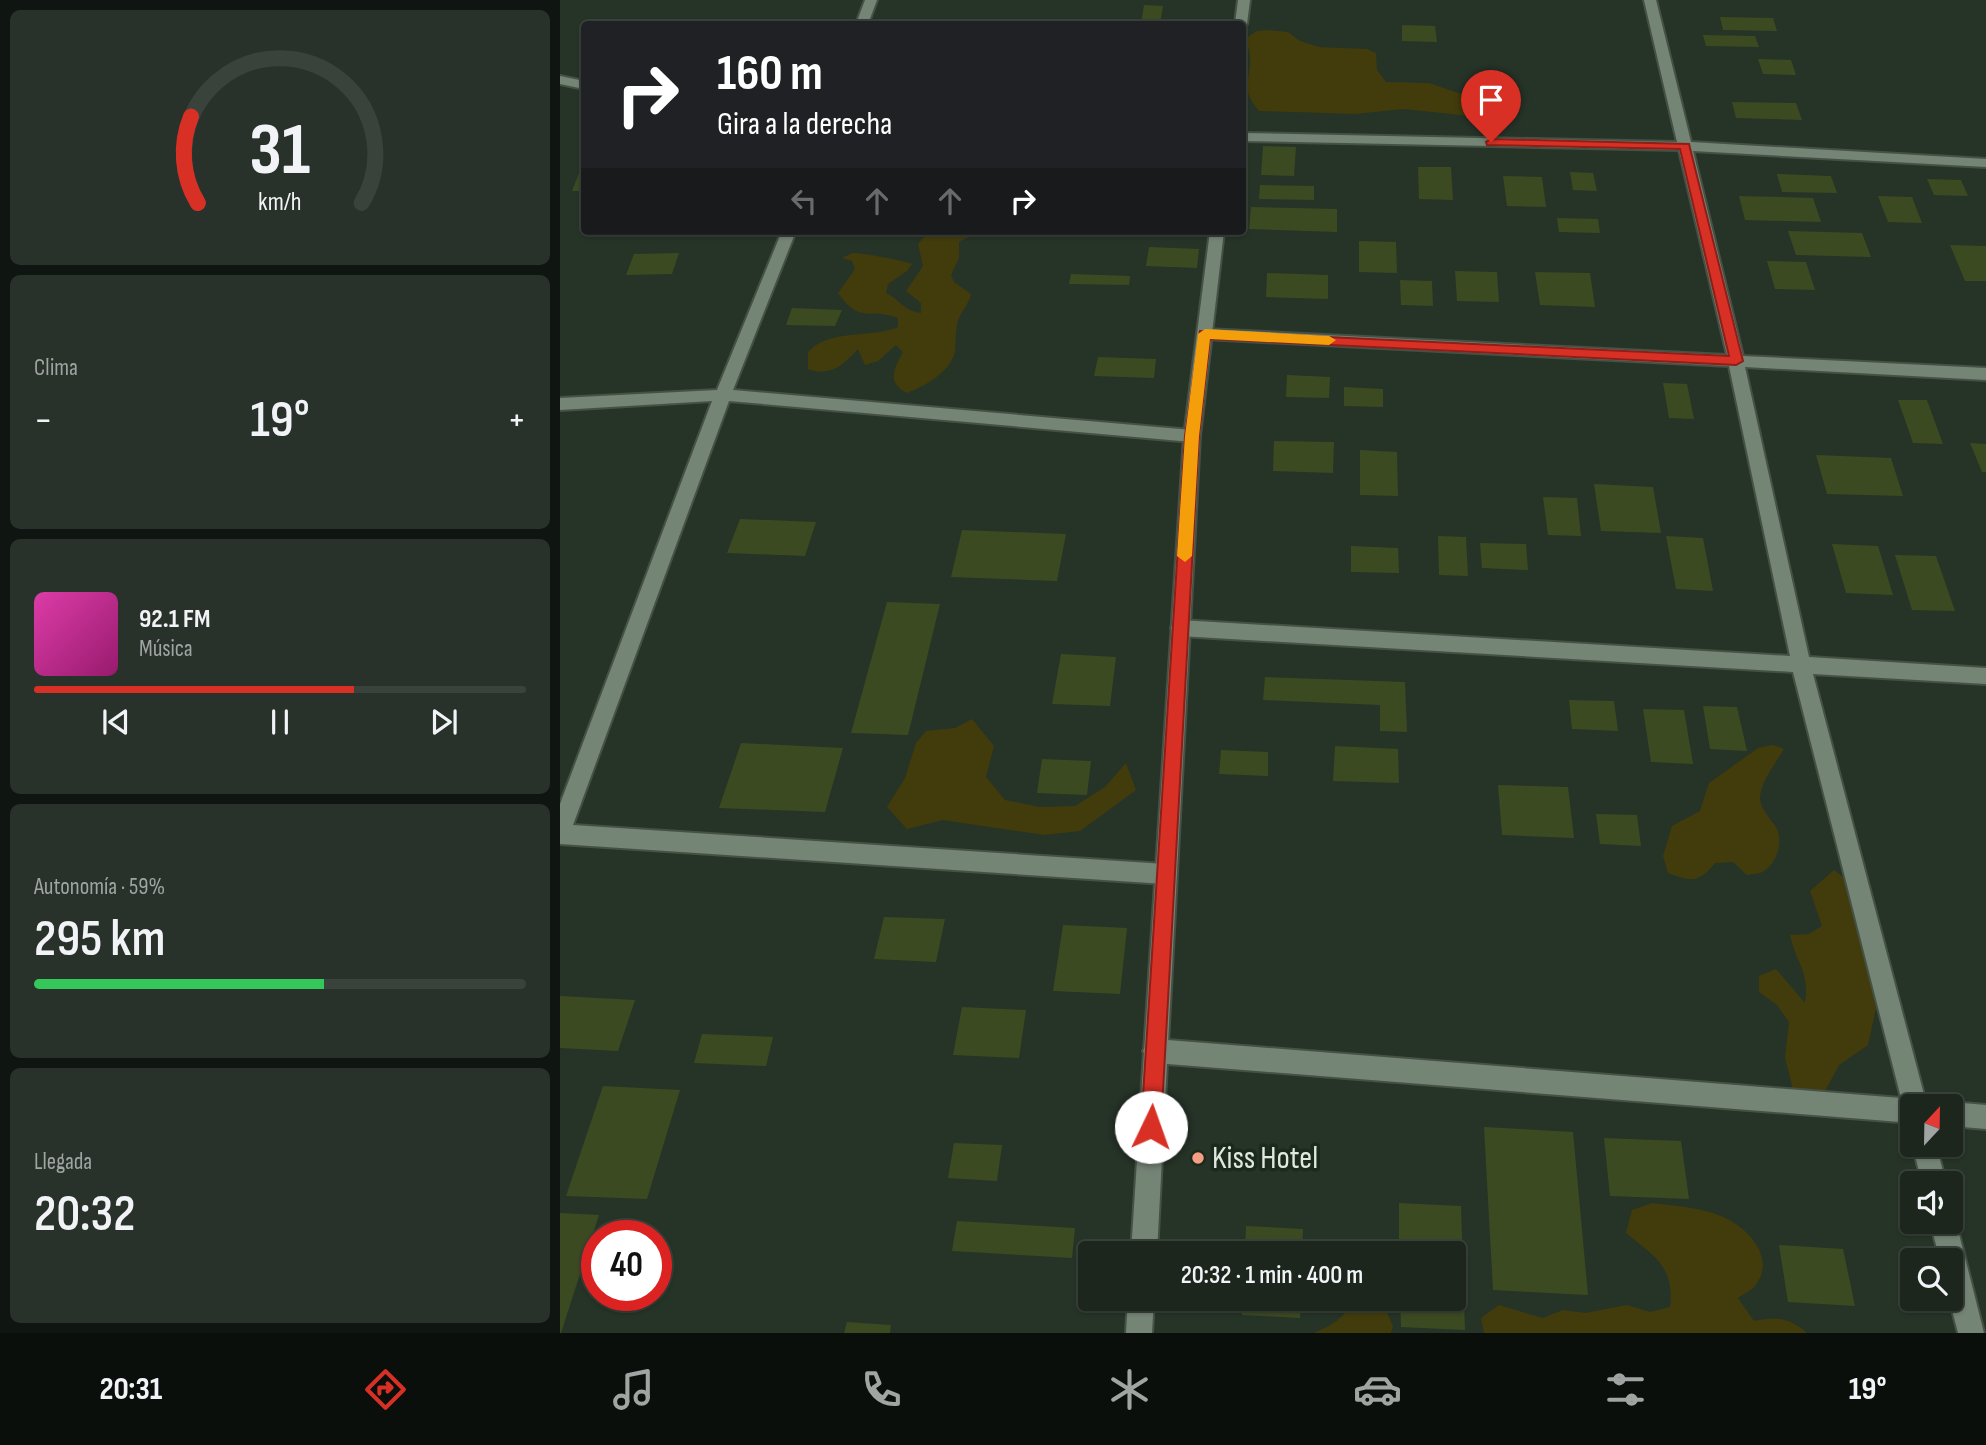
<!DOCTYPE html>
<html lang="es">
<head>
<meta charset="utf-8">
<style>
  body { margin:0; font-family:"Sofia Sans Condensed",sans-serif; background:#29322a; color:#f1f3f6; height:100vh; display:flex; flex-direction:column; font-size:26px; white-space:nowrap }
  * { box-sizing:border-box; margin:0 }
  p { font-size:23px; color:#a0a5a4 }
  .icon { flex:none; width:38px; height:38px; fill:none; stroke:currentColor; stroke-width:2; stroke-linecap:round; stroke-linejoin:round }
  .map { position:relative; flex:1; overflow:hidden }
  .side { display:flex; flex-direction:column; gap:10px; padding:10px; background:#0f1510; width:560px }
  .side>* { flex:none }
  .hud { position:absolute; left:21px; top:21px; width:665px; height:214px; border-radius:7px; box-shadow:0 2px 5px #0004,0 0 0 2px #3a433b; background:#202124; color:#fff; overflow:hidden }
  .needle { width:46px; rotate:22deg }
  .fabs { position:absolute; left:1340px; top:1094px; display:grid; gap:14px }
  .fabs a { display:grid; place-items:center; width:63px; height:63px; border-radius:7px; background:#1c261d; box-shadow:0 2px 5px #0004,0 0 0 2px #3a433b; font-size:35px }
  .speed { position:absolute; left:21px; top:1220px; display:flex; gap:14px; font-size:35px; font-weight:700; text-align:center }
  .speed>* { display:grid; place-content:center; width:91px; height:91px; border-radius:50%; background:#1c261d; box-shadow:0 2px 5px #0004,0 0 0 2px #3a433b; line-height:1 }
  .speed .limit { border:10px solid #d22; background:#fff; color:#111 }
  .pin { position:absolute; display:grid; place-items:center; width:60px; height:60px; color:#fff; margin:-72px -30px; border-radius:50% 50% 50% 0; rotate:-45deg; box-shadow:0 0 7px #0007 }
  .pin .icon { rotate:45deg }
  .me { position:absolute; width:77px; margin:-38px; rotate:3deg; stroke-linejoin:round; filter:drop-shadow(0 0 5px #0008) }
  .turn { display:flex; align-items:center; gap:24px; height:147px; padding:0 21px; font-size:32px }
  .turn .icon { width:91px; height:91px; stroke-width:2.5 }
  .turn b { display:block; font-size:49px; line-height:60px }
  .lanes { display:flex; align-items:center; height:66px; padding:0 21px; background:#0003; justify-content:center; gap:35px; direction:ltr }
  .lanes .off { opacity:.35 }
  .big { font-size:52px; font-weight:600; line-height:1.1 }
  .side .card { flex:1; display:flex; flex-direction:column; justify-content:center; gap:10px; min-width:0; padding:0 24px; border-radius:10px; background:#29322a }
  .side .dial { align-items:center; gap:0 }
  .dial svg { height:182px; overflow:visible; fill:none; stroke:#3a433b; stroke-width:7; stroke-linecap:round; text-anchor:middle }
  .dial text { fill:#f1f3f6; stroke:none }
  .song { display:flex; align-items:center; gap:21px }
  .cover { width:84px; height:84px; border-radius:10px; background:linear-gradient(135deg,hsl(320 70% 55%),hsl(320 70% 35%)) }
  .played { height:7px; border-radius:4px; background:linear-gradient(90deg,#d93025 65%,#3a433b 65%) }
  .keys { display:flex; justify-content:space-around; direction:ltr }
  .heat { display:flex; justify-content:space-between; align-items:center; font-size:38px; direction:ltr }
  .charge { height:10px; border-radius:5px; background:linear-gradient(90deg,#34c759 59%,#3a433b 0) }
  .trip { position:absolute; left:518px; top:1241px; width:388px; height:70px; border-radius:7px; background:#1c261d; box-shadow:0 2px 5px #0004,0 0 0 2px #3a433b; font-weight:600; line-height:70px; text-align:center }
  .dock { display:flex; height:112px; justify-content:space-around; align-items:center; background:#0b0f0c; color:#a0a5a4 }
  .dock .icon { width:49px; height:49px }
  .dock .active { color:#d93025 }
  .dock b { font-size:32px; color:#f1f3f6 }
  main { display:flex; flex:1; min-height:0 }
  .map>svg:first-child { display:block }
  .green { fill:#423c0c }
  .building { fill:#3c4a21 }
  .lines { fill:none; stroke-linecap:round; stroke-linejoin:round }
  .minor-casing { stroke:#455145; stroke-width:4 }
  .tertiary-casing { stroke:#455145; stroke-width:4 }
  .minor { fill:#748475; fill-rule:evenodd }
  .tertiary { fill:#748475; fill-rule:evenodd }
  .route { fill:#d93025; stroke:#8d1f18; stroke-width:2 }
  .slow { fill:#f59e0b }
  .poi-dot { fill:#f49e86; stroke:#1c291d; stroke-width:2.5 }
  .labels { text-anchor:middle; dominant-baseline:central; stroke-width:7; stroke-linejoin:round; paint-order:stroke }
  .near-poi-label { font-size:32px; fill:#e0e9e0; stroke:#1c291d; text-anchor:start }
</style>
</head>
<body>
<main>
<section class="side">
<div class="card dial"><svg viewBox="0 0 100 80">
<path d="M14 69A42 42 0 1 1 86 69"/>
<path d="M14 69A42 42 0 0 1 11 31" stroke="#d93025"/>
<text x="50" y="56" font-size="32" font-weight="700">31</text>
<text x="50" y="72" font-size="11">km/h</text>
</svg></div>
<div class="card"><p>Clima</p>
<div class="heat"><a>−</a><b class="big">19°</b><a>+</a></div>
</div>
<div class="card">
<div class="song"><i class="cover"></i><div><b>92.1 FM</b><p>Música</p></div></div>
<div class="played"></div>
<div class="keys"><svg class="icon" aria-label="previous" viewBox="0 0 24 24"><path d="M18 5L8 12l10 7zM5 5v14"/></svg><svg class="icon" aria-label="pause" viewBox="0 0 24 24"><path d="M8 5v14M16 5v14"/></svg><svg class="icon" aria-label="next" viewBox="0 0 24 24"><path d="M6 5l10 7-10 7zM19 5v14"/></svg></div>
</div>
<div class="card"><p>Autonomía · 59%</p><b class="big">295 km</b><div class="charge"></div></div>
<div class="card"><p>Llegada</p><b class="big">20:32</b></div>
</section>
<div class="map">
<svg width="1426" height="1333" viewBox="0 0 1426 1333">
  <rect width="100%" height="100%" fill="#263327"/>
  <path class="green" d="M708 30 728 32 740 41 759 47 807 49 816 53 817 70 826 82 869 83 910 97 929 92 945 100 942 112 920 117 843 109 795 114 699 111C681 89 689 86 690 61 690 54 688 45 686 38L697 31Z
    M398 231 414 234 399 242V258L391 275 394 282 411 294C409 304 403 309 399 318 395 327 396 341 395 351 391 372 365 386 347 393 326 382 334 369 343 352L336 345 318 361 305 365 298 349C283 365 271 377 248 369V352C270 328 310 339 338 327V318C308 307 301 325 278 293L295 269 292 261 282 258C282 258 292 253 293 253 298 252 346 261 352 264L347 271 328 284 326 293C340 300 344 311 361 313V303L346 291 363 266 358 244 365 236Z
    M412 719 434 746 426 777 445 800 480 807 515 806 545 787 566 763 576 790 520 831 484 835 383 820 347 829 327 807 345 778 356 743 366 731 395 728Z
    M1213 745 1224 749C1216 763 1200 782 1200 799 1201 810 1210 818 1216 827 1224 841 1217 863 1204 871 1200 874 1192 874 1187 875L1173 862 1155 863C1139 883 1131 882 1108 873L1103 856 1112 826 1140 811 1149 783 1198 748Z
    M1274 870 1288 881 1307 952 1316 1009 1308 1045 1279 1065 1262 1097H1235L1225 1058 1229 1022 1217 1005 1199 992V976L1216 969 1245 1003C1250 970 1236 964 1230 935L1249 934 1262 926 1250 891Z
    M1092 1203C1115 1206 1139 1207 1161 1216 1188 1227 1217 1258 1195 1286 1191 1291 1183 1294 1178 1298L1194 1321C1215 1316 1230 1318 1247 1333H924L921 1318 939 1305 983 1318 1003 1310 1025 1313 1067 1305 1090 1312 1110 1307C1115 1267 1094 1256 1066 1233L1072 1210Z
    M793 1299C822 1298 822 1301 833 1326L831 1333H753C771 1326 787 1317 793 1299Z"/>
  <path class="building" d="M584 5 603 6 600 24H581Z
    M1160 17 1213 18 1217 31 1163 30Z
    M372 19H395L393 24H370Z
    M842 25 875 26 877 42 842 41Z
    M1143 35 1195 36 1199 47 1146 46Z
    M1198 59 1231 60 1236 75 1203 74Z
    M1172 102 1236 103 1242 120 1176 118Z
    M703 146 736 147 734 176 701 175Z
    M24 161V191H12Z
    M858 167H891L893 200 859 199Z
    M1010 172 1033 173 1037 191 1013 190Z
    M1217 174 1271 176 1277 193 1222 192Z
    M943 176 982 177 986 207 947 206Z
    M1367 179 1401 180 1408 196 1374 195Z
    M700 185 754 186V200L699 199Z
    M1179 196 1253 198 1261 222 1185 220Z
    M1318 196 1352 197 1362 223 1328 222Z
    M691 207 777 209V232L689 229Z
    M997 218 1038 219 1040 233 999 232Z
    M1228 231 1302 233 1311 257 1236 255Z
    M799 241 836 242 837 273 799 272Z
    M1390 245 1426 246V281H1405Z
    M589 247 639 249 637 268 586 266Z
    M119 253 112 274 66 275 74 254Z
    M1207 261 1246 262 1255 290 1215 289Z
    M895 271 937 272 939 302 897 301Z
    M975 272 1030 273 1035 307 980 305Z
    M707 273 768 275V299L706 297Z
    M511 274 570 276 569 285 509 284Z
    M840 280 872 281 873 306 841 305Z
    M232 308 282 310 275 326 226 325Z
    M538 357 596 359 594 378 534 376Z
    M727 375 770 377 769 398 726 397Z
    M1103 383 1127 384 1134 419 1109 418Z
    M784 387 823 389V407L784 406Z
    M1338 400H1367L1383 444 1353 443Z
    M714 441 774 442 773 473 713 471Z
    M1410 443 1426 444V472H1422Z
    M800 450 837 452 838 496 800 495Z
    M1256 455 1331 458 1343 496 1267 494Z
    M1034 484 1093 487 1101 533 1041 531Z
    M983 497 1017 498 1021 536 988 535Z
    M180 519 256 522 245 556 167 553Z
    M402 530 506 534 497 581 391 577Z
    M878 536 906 537 908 576 879 575Z
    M1106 536 1143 538 1153 591 1116 589Z
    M920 543 966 544 968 570 922 568Z
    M1272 544 1318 546 1333 595 1286 593Z
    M791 546 838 548 839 573 791 572Z
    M1335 555 1376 556 1395 611 1352 610Z
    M327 602 380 604 348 735 291 733Z
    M501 654 556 657 550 706 492 704Z
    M705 677 845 682 847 732 820 731V705L703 700Z
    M1009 700 1054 701 1058 731 1012 729Z
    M1143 706 1177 707 1187 751 1150 749Z
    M1083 709 1124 710 1133 764 1091 762Z
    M181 743 283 748 265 812 159 808Z
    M775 746 838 749 839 783 773 781Z
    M661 750 708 752V776L659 774Z
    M482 759 531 761 527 795 477 793Z
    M938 785 1008 787 1014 838 942 835Z
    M1036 814 1077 815 1081 846 1040 844Z
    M324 917 385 919 376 962 314 959Z
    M503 925 567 928 560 994 493 991Z
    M0 996 75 1000 58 1051 0 1048Z
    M402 1007 466 1010 459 1058 393 1055Z
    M142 1034 213 1037 206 1066 134 1063Z
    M43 1086 120 1090 87 1199 6 1196Z
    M924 1127 1013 1132 1028 1295 933 1290Z
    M1044 1138 1121 1141 1129 1199 1050 1196Z
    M394 1143 442 1145 437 1181 388 1178Z
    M839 1203 901 1206 905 1330 841 1327 840 1298H894V1253H839Z
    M0 1213 39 1215 1 1333H0Z
    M397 1221 515 1228 512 1258 392 1251Z
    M686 1226 743 1229 742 1253H685Z
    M1219 1245 1283 1249 1295 1306 1228 1302Z
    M683 1298H741L740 1318 682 1315Z
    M287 1322 331 1325 330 1333H284Z"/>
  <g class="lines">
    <g class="minor-casing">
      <path id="minor" d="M305 0H317L308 24H296Z
        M1084 0H1096L1131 142 1426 159V167L1133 151 1183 356 1426 368V380L1185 367 1249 657 1426 668V684L1253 674 1367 1106H1353V1123L595 1063 587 1059 583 1051 587 1043 595 1039 1341 1098 1233 672 620 636 613 633 611 628 613 623 620 620 1230 656 1169 366 645 339 637 334 645 329 1167 355 1119 150 682 141V133L1117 142Z
        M0 76 24 81V89L0 84Z
        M222 231H236L173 390 632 430 640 436 632 442 169 401 13 825 605 864 613 867 616 874 613 881 605 884 0 844V804L152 401 0 410V398L157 390Z
        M1391 1102 1426 1105V1129L1391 1126V1106H1382Z
        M1353 1142V1144H1376L1386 1183H1362L1352 1144Z
        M1391 1213 1396 1222 1424 1333H1398L1389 1298 1391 1260H1380L1370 1222H1391Z"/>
    </g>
    <g class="tertiary-casing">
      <path id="tertiary" d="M678 0H690L687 24 682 27V24H675Z
        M650 231H664L640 436 597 1253H571L624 436Z
        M568 1298H594L592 1333H566Z"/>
    </g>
    <use href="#minor" class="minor"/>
    <use href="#tertiary" class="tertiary"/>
  </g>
  <path class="route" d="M931 139 1129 144 1183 361 1176 365 650 339 639 436 601 1127 598 1134 591 1137 584 1134 581 1127 625 436 640 331 1169 356 1120 149 927 145 926 142Z"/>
  <path class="slow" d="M645 329 769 336 776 340 769 345 650 339 639 436 632 556 625 562 617 556 625 436 638 334Z"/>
  <circle class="poi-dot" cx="638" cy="1158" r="7"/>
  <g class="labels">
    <g class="near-poi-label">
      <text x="652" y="1158">Kiss Hotel</text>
    </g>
  </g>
</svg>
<div class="fabs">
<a><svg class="needle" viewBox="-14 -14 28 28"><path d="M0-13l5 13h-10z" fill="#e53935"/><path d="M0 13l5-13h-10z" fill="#a0a5a4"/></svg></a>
<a><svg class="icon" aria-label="sound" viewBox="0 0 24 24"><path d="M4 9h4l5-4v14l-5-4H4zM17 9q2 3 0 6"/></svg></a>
<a><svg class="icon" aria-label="search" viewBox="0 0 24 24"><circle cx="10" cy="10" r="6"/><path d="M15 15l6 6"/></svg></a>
</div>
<div class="speed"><div class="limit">40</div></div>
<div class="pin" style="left:931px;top:142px;background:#d93025"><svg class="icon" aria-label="arrive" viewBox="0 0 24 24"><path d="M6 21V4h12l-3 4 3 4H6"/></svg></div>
<svg class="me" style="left:591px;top:1127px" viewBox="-20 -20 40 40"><circle r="19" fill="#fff"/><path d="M0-13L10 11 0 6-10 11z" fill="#d93025"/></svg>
<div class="trip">20:32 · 1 min · 400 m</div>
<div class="hud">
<div class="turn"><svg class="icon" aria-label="right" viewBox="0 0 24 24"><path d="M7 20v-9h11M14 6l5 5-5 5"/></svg><div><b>160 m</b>Gira a la derecha</div></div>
<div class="lanes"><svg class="icon off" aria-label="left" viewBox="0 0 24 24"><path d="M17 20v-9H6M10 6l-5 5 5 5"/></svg><svg class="icon off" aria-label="ahead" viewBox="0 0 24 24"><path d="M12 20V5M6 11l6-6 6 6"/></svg><svg class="icon off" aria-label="ahead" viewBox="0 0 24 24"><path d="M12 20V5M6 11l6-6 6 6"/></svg><svg class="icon" aria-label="right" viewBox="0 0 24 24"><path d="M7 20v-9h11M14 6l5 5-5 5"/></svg></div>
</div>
</div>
</main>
<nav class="dock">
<b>20:31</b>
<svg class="icon active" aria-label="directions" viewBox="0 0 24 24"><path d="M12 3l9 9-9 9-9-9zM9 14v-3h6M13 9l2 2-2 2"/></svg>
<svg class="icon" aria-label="music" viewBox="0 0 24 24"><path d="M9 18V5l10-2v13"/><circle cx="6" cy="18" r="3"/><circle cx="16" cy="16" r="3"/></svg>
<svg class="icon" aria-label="phone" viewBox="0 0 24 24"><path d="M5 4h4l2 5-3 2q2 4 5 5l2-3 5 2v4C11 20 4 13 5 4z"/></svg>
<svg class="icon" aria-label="climate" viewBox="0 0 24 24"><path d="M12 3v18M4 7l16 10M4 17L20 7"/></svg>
<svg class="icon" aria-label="car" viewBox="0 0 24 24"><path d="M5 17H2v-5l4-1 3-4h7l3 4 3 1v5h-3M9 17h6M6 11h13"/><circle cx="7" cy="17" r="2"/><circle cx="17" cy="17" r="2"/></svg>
<svg class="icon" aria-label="filters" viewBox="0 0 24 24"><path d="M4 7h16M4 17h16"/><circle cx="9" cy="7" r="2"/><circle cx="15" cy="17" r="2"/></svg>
<b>19°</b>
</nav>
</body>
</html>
